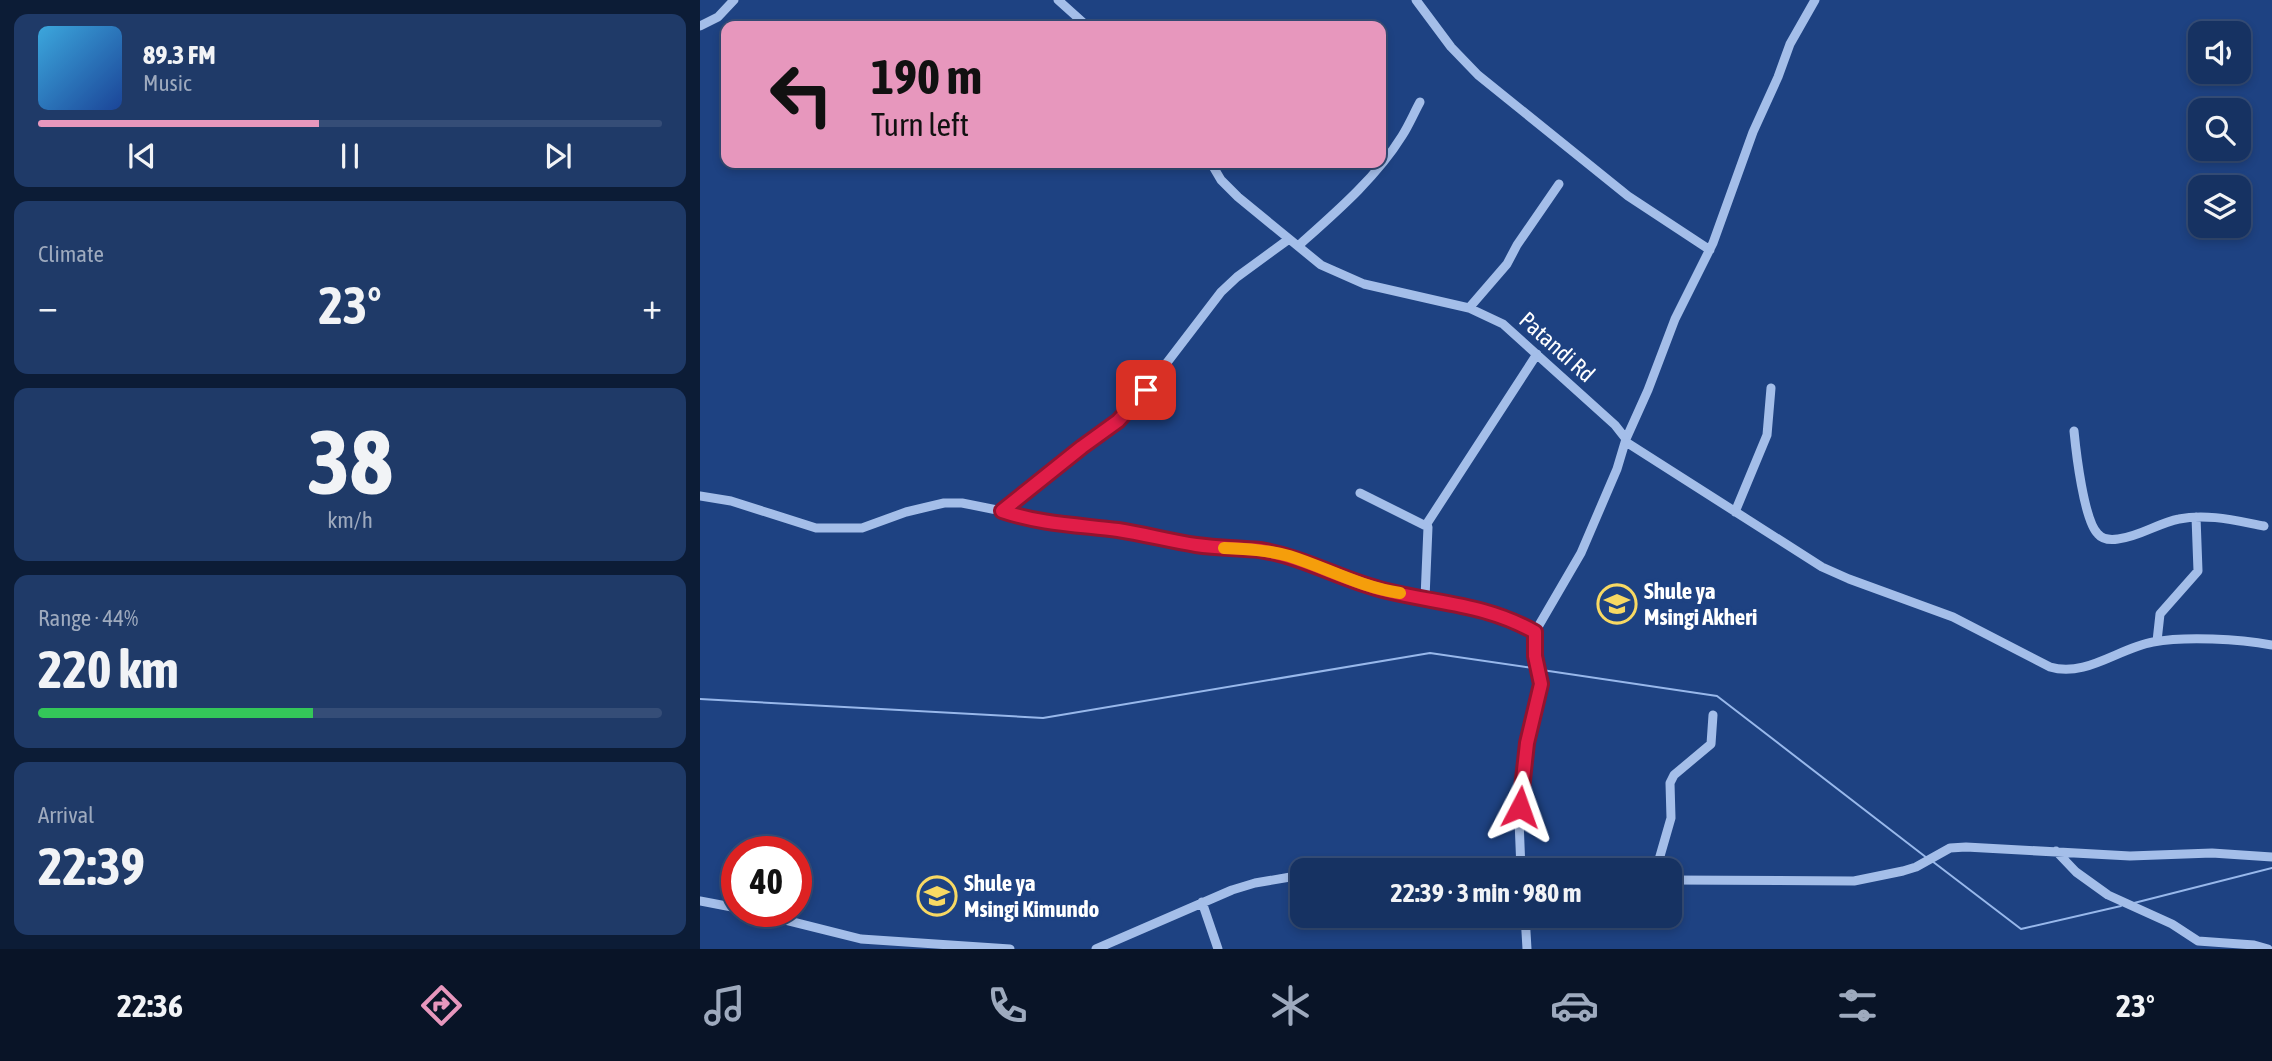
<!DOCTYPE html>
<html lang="en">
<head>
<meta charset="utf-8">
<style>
  body { margin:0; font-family:"Asap Condensed",sans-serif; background:#1f3a68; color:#f1f3f6; height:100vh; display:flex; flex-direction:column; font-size:26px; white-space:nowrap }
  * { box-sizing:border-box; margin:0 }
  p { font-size:23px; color:#9eaabe }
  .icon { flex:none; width:38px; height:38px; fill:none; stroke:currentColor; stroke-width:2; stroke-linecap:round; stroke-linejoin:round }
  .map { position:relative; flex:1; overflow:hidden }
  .side { display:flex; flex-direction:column; gap:14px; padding:14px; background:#0c1c36; width:700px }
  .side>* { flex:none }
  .guide { position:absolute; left:21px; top:21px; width:665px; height:147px; border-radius:14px; box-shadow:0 4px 10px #0003,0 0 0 2px #354d77; background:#e797bd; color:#111; overflow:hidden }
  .tools { position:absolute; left:1488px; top:21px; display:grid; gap:14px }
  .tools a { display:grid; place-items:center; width:63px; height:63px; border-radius:14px; background:#163262; box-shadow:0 4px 10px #0003,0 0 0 2px #354d77; font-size:35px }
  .speed { position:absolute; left:21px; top:836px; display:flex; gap:14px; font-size:35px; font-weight:700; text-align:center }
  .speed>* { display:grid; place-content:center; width:91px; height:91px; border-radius:50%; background:#163262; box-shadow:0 4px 10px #0003,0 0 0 2px #354d77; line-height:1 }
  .speed .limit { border:10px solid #d22; background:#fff; color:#111 }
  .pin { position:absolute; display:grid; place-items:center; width:60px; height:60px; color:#fff; margin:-30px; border-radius:14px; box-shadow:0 4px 10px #0006 }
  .me { position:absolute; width:77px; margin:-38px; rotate:4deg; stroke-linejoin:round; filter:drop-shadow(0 0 5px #0008) }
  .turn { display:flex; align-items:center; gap:24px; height:147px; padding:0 35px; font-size:32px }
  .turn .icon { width:91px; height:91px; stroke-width:2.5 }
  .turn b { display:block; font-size:49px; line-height:60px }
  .big { font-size:52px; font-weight:700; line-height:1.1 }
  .side .card { flex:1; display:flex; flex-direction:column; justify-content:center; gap:10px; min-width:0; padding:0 24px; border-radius:14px; background:#1f3a68 }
  .side .dial { align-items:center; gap:0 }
  .dial b { font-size:91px; line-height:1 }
  .song { display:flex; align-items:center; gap:21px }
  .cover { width:84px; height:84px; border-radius:10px; background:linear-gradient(135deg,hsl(200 70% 55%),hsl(220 70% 35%)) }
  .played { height:7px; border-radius:4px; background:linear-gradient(90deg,#e797bd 45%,#354d77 45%) }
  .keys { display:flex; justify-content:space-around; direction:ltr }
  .heat { display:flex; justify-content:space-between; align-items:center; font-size:38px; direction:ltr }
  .charge { height:10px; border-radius:5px; background:linear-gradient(90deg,#34c759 44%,#354d77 0) }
  .trip { position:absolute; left:590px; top:858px; width:392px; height:70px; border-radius:14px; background:#163262; box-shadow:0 4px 10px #0003,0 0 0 2px #354d77; font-weight:700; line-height:70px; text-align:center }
  .menu { display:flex; height:112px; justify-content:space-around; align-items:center; background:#091427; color:#9eaabe }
  .menu .icon { width:49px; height:49px }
  .menu .selected { color:#e797bd }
  .menu b { font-size:32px; color:#f1f3f6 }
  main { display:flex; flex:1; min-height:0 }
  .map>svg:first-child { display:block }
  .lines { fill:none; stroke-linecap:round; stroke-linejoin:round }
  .stream { stroke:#98b8eb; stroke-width:2 }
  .minor { stroke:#a4bee9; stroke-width:9 }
  .route-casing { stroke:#92132f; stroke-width:18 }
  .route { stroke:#e11d48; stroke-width:12 }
  .slow { stroke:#f59e0b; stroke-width:12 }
  .labels { text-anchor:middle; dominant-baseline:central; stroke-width:7; stroke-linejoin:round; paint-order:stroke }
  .street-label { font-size:23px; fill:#fff; stroke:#1e4282 }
  .poi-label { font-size:23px; font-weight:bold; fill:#fff; stroke:#1e4282; text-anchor:start }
</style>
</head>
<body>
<main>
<section class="side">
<div class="card">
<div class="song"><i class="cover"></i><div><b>89.3 FM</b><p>Music</p></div></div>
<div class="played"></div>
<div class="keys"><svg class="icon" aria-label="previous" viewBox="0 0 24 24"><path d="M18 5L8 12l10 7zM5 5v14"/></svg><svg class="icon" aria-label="pause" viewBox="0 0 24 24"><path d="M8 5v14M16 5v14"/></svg><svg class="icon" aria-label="next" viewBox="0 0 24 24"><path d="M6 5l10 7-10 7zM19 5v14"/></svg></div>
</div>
<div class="card"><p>Climate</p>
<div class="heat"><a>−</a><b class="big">23°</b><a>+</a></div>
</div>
<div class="card dial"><b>38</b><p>km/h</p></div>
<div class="card"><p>Range · 44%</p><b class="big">220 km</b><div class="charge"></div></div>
<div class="card"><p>Arrival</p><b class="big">22:39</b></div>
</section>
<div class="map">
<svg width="1572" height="949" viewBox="0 0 1572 949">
  <rect width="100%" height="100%" fill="#1e4282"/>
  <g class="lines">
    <path class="stream" d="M842 670 1017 696 1227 858
      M0 699 343 718 730 653 833 668
      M1232 861 1321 929 1421 906
      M1434 903 1572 868"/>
    <path class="minor" d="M358 0 387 26
      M716 0 751 47 778 75 928 196 1010 250
      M0 26 18 17 34 0
      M511 163 521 180 538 197 621 265 664 284 769 308 803 324 915 425 926 439 917 469 881 553 835 632V656L841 684 829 730 822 774 819 820 821 870
      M598 246C635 213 676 178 702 136 709 125 714 113 720 102
      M769 308 807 264 817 245 859 184
      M1374 431C1376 452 1384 521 1398 534 1403 540 1411 540 1418 539 1439 537 1458 523 1479 519 1507 513 1537 521 1564 526
      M926 439 948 390 975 319 1013 243 1053 132 1078 77 1090 44 1115 0
      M926 442 1122 567 1149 579 1253 617 1350 667C1385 678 1419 648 1453 642 1486 636 1539 639 1572 645
      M660 493 728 527 725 598
      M0 496 31 501 116 528H162L206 512 244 503H262L302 511 346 523 443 533 499 545 560 550 587 556 659 584 689 592 768 606 797 614 835 632
      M302 511 381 447 418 421 446 390 521 292 537 277 589 239
      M1035 512 1067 435 1071 388
      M726 525 837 354
      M1457 641 1460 614 1498 571 1496 517
      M1356 851 1376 872 1408 895 1472 924 1498 941 1554 945 1568 949
      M641 870H687
      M956 870 971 818 970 783 974 775 1011 744 1013 715
      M970 880 1154 881 1203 871 1216 867 1250 848 1266 847 1430 856 1512 853 1572 857
      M0 901 37 908
      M502 902 518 949
      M53 912 161 939 310 949
      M825 915 827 949
      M396 949 532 890 555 883 602 875"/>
  </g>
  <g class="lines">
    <g class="route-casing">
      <path id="route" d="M446 390 418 421 382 447 302 511C340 524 378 525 418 530 444 534 470 541 496 545 517 548 539 548 560 550 605 557 643 581 687 591 740 604 785 604 835 632V656L841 684 827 743 820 807"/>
    </g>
    <use href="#route" class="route"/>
    <path class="slow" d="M524 548C546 549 568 550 589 556 627 568 660 587 700 593"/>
  </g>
  <defs>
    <g id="school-ring" transform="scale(2.0125)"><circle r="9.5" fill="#1e4282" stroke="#f8d963" stroke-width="1.5"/><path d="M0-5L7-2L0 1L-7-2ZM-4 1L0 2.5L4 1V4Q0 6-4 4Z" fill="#f8d963"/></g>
  </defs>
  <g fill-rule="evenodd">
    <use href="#school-ring" x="917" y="604"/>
    <use href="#school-ring" x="237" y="896"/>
  </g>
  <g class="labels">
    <g class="street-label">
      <text transform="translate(857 347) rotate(42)">Patandi Rd</text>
    </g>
    <g class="poi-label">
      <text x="944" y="591">Shule ya<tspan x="944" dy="26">Msingi Akheri</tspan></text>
      <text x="264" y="883">Shule ya<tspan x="264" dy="26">Msingi Kimundo</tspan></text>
    </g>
  </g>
</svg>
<div class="tools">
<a><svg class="icon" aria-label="sound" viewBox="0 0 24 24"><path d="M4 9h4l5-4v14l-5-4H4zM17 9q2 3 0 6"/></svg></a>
<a><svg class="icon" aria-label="search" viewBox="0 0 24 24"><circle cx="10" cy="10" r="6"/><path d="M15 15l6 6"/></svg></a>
<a><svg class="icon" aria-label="layers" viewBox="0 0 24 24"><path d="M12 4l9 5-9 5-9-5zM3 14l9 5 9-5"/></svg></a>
</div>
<div class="speed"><div class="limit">40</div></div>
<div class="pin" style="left:446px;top:390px;background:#d93025"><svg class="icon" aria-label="arrive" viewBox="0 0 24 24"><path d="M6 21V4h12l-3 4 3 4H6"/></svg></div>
<svg class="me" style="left:820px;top:807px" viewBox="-20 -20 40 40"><path d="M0-17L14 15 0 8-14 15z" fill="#e11d48" stroke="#fff" stroke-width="4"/></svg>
<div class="trip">22:39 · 3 min · 980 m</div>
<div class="guide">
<div class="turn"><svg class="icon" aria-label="left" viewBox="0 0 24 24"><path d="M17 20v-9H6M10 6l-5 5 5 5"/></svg><div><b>190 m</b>Turn left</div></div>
</div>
</div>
</main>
<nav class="menu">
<b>22:36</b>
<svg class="icon selected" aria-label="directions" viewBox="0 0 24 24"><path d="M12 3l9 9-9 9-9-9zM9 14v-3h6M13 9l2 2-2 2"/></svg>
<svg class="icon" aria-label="music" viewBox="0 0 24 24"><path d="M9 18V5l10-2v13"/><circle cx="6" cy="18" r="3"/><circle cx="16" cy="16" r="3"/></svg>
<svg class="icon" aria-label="phone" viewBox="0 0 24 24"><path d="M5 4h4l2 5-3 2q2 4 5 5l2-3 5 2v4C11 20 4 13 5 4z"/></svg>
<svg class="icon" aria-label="climate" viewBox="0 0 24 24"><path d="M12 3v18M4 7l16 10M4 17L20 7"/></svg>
<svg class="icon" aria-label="car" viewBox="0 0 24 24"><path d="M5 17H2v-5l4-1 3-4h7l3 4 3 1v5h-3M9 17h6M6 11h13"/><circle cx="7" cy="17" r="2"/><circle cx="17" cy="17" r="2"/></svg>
<svg class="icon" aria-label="filters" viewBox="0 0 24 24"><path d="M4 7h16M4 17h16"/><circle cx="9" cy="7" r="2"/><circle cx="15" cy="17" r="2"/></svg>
<b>23°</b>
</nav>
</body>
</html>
